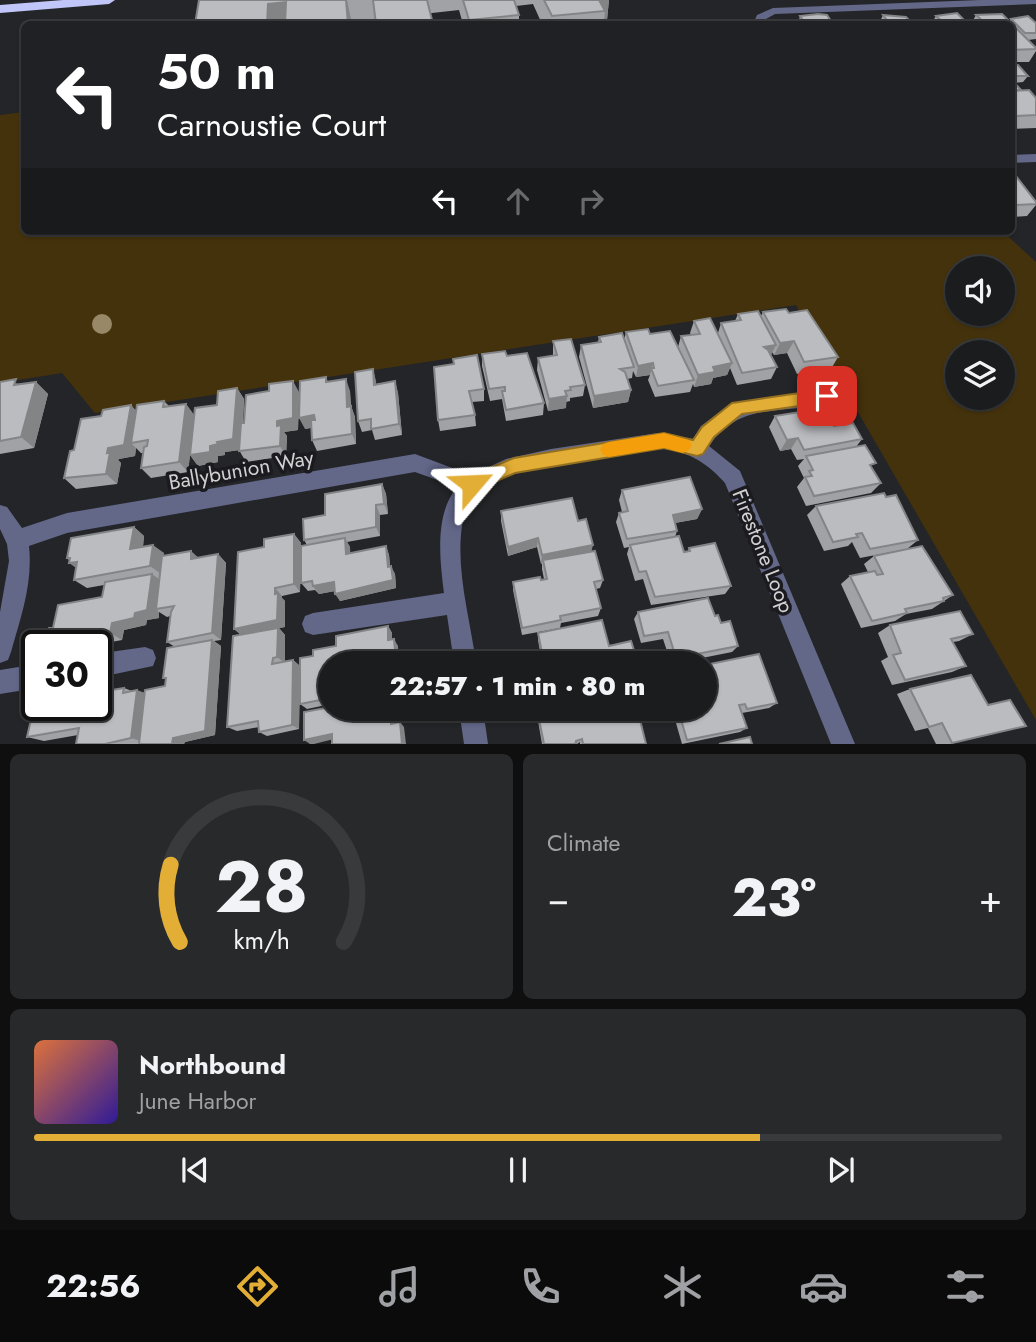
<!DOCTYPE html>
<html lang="en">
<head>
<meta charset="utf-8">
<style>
  body { margin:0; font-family:Jost,sans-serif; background:#28292b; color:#f1f3f6; height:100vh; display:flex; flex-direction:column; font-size:26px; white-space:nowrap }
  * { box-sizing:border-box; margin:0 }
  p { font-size:23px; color:#a0a1a4 }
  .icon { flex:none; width:38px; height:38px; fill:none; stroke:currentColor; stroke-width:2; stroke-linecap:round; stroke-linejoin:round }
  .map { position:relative; height:744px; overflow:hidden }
  .side { display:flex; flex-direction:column; gap:10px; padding:10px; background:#0f0f10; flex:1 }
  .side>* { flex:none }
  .hud { position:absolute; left:21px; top:21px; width:994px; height:214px; border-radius:10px; box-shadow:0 2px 5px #0004,0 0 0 2px #393a3c; background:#202124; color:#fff; overflow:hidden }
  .tools { position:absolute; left:945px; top:256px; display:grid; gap:14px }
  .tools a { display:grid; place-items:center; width:70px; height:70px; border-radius:50%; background:#1b1c1e; box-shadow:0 2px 5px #0004,0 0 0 2px #393a3c; font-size:35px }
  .speed { position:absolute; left:21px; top:630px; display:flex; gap:14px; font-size:35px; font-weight:700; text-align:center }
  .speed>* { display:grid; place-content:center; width:91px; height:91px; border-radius:50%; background:#1b1c1e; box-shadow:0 2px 5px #0004,0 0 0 2px #393a3c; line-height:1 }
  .speed .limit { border:4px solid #111; border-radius:10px; background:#fff; color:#111 }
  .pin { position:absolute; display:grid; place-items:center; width:60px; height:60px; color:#fff; margin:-30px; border-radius:14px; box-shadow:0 4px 10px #0006 }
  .me { position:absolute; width:77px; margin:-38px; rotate:64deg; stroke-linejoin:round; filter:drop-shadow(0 0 5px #0008) }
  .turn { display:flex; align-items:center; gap:24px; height:147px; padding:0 21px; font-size:32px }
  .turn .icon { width:91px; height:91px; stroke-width:2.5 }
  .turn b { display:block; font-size:49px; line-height:60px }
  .lanes { display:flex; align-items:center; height:66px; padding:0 21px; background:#0003; justify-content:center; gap:35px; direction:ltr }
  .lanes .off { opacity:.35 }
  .big { font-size:52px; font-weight:800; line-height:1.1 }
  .side .card { flex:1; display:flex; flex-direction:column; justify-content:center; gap:10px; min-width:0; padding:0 24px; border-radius:10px; background:#28292b }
  .side .dial { align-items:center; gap:0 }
  .dial svg { height:182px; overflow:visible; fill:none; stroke:#393a3c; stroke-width:7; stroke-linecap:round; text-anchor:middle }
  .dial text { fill:#f1f3f6; stroke:none }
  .song { display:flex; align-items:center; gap:21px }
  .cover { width:84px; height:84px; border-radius:10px; background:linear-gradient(135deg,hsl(20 70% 55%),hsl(250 70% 35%)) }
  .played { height:7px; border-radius:4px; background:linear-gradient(90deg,#e3ae35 75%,#393a3c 75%) }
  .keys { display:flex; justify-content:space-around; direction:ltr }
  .heat { display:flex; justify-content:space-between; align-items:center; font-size:38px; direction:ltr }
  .side .tiles { flex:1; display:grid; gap:10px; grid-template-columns:1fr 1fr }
  .card:last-child { grid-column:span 2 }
  .trip { position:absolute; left:318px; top:651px; width:399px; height:70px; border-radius:35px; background:#1b1c1e; box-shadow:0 2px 5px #0004,0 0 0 2px #393a3c; font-weight:800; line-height:70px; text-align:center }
  .dock { display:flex; height:112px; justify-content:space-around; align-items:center; background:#0b0b0c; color:#a0a1a4 }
  .dock .icon { width:49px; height:49px }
  .dock .active { color:#e3ae35 }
  .dock b { font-size:32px; color:#f1f3f6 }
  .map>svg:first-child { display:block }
  .green { fill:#44320c; fill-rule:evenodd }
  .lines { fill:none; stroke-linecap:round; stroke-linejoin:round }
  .minor { fill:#636788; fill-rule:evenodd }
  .highway { fill:#c0c7f8; fill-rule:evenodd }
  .tree { fill:#998867 }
  .wall { fill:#a1a2a5 }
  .shaded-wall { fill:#838486 }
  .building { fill:#bbbcc0; stroke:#838486; stroke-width:2 }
  .route { fill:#e3ae35; stroke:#947122; stroke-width:2 }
  .slow { fill:#f59e0b }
  .labels { text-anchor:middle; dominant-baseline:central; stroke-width:7; stroke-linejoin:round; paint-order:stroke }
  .street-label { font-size:21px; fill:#d1d1d3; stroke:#1b1b1f }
</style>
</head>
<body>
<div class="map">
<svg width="1036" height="744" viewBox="0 0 1036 744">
  <rect width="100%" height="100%" fill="#242528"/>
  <path class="green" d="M24 112V231H1002L1036 262V720L796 305 95 413 62 373 0 383V115ZM957 268H1003V313H957ZM957 352H1003V397H957Z"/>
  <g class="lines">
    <path class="minor" d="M980 0H1036V4L775 14 766 19 763 24H753L757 15 773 8Z
      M1036 154V162L1012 163V155Z
      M827 389 833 391 836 396 833 401C787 417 742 398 709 446L740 471 855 744H831L725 483C708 464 690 452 664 449 644 449 625 455 606 458 567 464 475 468 464 515 453 563 470 616 476 663H454L447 615 313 635 305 632 302 624 305 616 313 613 444 593C440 560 434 515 457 487L415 472 67 533 29 546C33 583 21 617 11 652L8 660 0 663V612L9 561 7 544 0 529V505L7 507 22 528 67 513 415 454 471 475 506 459 551 449 658 433 693 439 701 426 732 403Z
      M145 647 153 650 156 658 153 666 96 678V654Z
      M37 664V688L0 694V670Z
      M459 709H483L488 744H464Z"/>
    <path class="highway" d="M63 0H115L109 4 0 13V5Z"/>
  </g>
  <circle class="tree" cx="102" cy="324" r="10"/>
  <path class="wall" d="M204 0H609L607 20H604V24H542L533 4 516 6 519 15V24H463L459 10 351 22Z
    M883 15 913 24H879Z
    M976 15 1009 21 1011 19 1036 23V39L1028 40 1036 48V51L1029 62H1012V24H971Z
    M800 16 833 24H798Z
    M936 16 968 24H931Z
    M1012 65 1028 76 1023 82 1014 83 1021 90 1036 98V128L1012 129Z
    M1012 171 1036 202V205L1027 216 1012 217Z
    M763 312 789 313 838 357 831 369 797 374 787 353 774 355 772 352 771 355 777 367 771 379 737 385 730 368 727 375 713 378 711 384 694 387 693 384 690 392 655 397 648 380 650 375 636 377 633 371 632 378 627 379 631 390 628 402 593 408 579 357 581 345 598 342 599 337 624 340 626 332 650 334 678 347 681 336 691 335 690 333 694 321 718 333 721 323 735 321 738 314 761 316Z
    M553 341 585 385 583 396 570 398V401L566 402V408L548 411 537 370 538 358 553 356Z
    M482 354 507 356 544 403 543 415 506 421 502 399 490 401 482 366Z
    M453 359 484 389V401L472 402 475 415 476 426 440 431 438 420 454 364Z
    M373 369 376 384 395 381 398 393 402 435 375 440 372 430 362 432 358 421Z
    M326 377 328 382 350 391 351 406 355 417 356 444 317 451 312 440 311 428 305 429Z
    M0 382 21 384 36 382 48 394 34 448 0 454Z
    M237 388 244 399 243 423 299 392 298 430 284 432 287 436 286 456 246 462 239 450 225 452V455L218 456V462L198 466 190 455 188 472 151 478 141 468 143 453H141L136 448 135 456 119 459 118 460 121 463 117 484 76 489 64 478 101 416 131 405 136 411 164 401 169 406 186 404 194 415 217 405Z
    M775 416 834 426 862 439 856 447 872 468 881 483 871 493 806 506 797 487 804 478 798 466 804 459 797 460 791 449 780 451 769 427Z
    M382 484 386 494 388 514 380 515V536L347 542 350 547V553L386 546 389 555 390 566 395 574 396 588 340 601 335 591 319 594 315 590 308 591 301 583 307 545 304 540Z
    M622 490 702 509 697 519 675 523 677 531 675 537 684 552 688 551 689 548 731 586 725 594 651 605 643 579 635 581 627 554 629 547 624 548 616 522 619 513 622 512 619 500Z
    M886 497 918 540 907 549 860 558 852 542 848 546 824 551 807 515 816 506Z
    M501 511 578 521 603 580 600 588 596 589 601 608 598 616 561 623 560 628 522 635 513 590V582L544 579 542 569V563L541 564 537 547 508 556 501 521Z
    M134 527 144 536 143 546 164 553 163 556 198 558 218 554 226 563 221 640 214 641 221 646 215 735 185 742 184 744H76L78 735 44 741 27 737 114 687V690L124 688 132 691 145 693 165 686 175 647 167 642 170 616 167 617 159 612V618L147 620 146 625 124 630 122 640 89 646H49L46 645 53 628 102 597 104 585 87 588 74 580 76 568 67 558Z
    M294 534 301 543 300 592 282 596V598L285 601V627L279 628 285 635V662L293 660 300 666 299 729 267 736 259 732V727L237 731 227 727 240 634 234 629 264 547Z
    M874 556 953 595 932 609 906 614 895 621 861 628 841 584 850 576 868 572 864 564Z
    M638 612 715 616 738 646 732 652 677 663H671L663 639 641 643 634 619Z
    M890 625 973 634 959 641 953 642 966 666 952 672 892 685 881 661 888 657 878 633Z
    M388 626 392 633V640L398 646 331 663V704L307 709 300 704 336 646Z
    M538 633 609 646 638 663H542L538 640Z
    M705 665 777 703 769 708 742 713 747 728 740 732 682 744 672 709H705Z
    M910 689 988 705 1026 726 950 744H936L928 728 915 731 897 694Z
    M536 709H626L628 715 646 744H580V742L577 744H542Z"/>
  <path class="shaded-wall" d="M346 0H347L352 24H348Z
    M595 0H609L607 20H604L605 11Z
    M286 2 292 24H267L268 4Z
    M794 341 787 353 774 355 780 343Z
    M776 345 770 357 764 347Z
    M653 363 650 375 636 377 638 366Z
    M732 363 727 375 713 378 711 384 694 387 698 375 713 367Z
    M373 369 376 381 377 396 374 385Z
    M346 379 350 391 351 418 347 407Z
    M293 381 299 392 298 430 284 432 287 436 286 456 280 446 277 421Z
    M395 381 398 393 402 435 399 424Z
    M36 382 48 394 34 448 21 437Z
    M237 388 244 399 241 450 225 452V455L218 456V462L198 466 190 455 188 472 179 462 186 404 194 415 210 446 217 442Z
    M631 390 628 402 593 408 594 396Z
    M567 396 566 408 548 411 549 399Z
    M131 405 141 417 131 443 136 448 135 456 119 459 118 460 121 463 117 484 106 474 107 453 108 448Z
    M351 406 355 417 356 444 352 434Z
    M314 415 319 426 305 429 299 418Z
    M798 438 791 449 780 451 787 440Z
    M382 484 386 494 388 514 384 504Z
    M376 505 380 515V536L376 527Z
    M702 509 697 519 669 524 673 515Z
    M134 527 144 536 142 558 130 549Z
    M294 534 301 543 300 592 294 584Z
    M345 538 350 547 351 563 346 554Z
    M538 538 537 547 508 556V547Z
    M153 545 164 553 161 574 150 566Z
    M593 545 591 553 543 560 542 563 541 564 542 555Z
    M386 546 389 555 391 575 388 567Z
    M191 551 201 560 191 559Z
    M218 554 226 563 221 640 212 633Z
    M77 562 82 572 69 563Z
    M391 566 395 574 396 588 340 601 335 594Z
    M152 574 163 582 156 609 159 612V618L147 620 146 625 124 630 122 640 110 633 112 623 135 613Z
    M334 582 340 590 319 594 313 586Z
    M275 588 282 596V598L285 601V627L279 628 285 635V663L277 657 242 636 234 629 275 594Z
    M388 626 392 633V647L388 640Z
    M394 639 398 646 399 663H396Z
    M212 640 221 646 215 735 185 742 184 744H172L173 738Z
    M293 660 300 666 299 729 292 725Z
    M101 682 114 687 113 698 100 692Z
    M137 690 150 695 144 742 131 738Z
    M386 709H390L391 721 386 716Z
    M391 715 395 720V729L391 724Z
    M400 722 404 727 406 744H402Z
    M332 734 338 738 314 744H310L304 740Z"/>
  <path class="building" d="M199 0H346L348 24H285L286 2 268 4 267 24H195Z
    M373 0H427L433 24H376Z
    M463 0H514L519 15 469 20Z
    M544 0H599L605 11 552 16Z
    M957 13 968 24H945L936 16Z
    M818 14 827 15 833 24H806L800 16Z
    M1002 14 1036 48V49L1012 50V24H986L976 15Z
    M883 15 906 17 913 24H890Z
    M1028 16 1036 23V33H1025L1011 19Z
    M860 21 862 24H836L834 23Z
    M1012 65H1018L1028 76H1012Z
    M1012 80 1021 90H1012Z
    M1029 90 1036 98V115L1016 116 1012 110V91Z
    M1012 171 1036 202V204L1015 205 1012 200Z
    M786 309 789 313 807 310 838 357 804 362 794 341 780 343 763 312Z
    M758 311 776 345 764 347 768 350 777 367 742 373 721 323 741 320 738 314Z
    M710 318 732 363 713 367 715 372 698 375 681 336 700 334 694 321Z
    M648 329 650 334 670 331 694 380 658 386 651 368H654L653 363 638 366 626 332Z
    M622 333 634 367 620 369 625 372 631 390 594 396 581 345 601 342 599 337Z
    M571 339 585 385 570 387 571 390 565 391 567 396 549 399 538 358 557 355 553 341Z
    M505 351 507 356 527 353 544 403 506 410 502 391H505V387L489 389 482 354Z
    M477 355 484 389 469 391 475 415 438 420 434 367 454 364 453 359Z
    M373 369 374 385 395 381 399 424 371 429V419L358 421 355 372Z
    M326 377V382L346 379 347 407 351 406 352 434 312 440 311 420H315L314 415 299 418 300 381Z
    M16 379 14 385 36 382 21 437 0 441V382Z
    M293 381V418L277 421V426L281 425 280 446 239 451 241 423H244L246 395 269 391V384Z
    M237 388 233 439 217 442 218 444 210 446V452L190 455 195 408 217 405 218 391Z
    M164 401 163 407 186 404 179 462 141 468 144 447 147 446 148 440 131 443 137 405Z
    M131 405 124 445 108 448 107 453 110 452 106 474 64 478 70 451 74 450 81 419 101 416 103 410Z
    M825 408 834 426 853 423 862 439 804 450 798 438 787 440 775 416Z
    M865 445 876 463 870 465 881 483 814 496 805 477 812 476 809 471 813 470 806 456Z
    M690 477 702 509 673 515 677 531 627 539 619 513 628 511 622 490Z
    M382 484 384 504 376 505V527L304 540 303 519 325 515V494Z
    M884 493 886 497 896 495 918 540 870 549 862 533 856 534 858 537 833 542 816 506Z
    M572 498 578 521 586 519 593 545 542 555 538 538 508 547 501 511Z
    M134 527 130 549 153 545 150 566 74 580 77 562 69 563 70 558H67L71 538Z
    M294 534V584L275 588V594L278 593 277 620 234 629 238 552 264 547V539Z
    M679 536 684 552 690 551 689 548 715 543 731 586 655 597 646 571 639 572 630 545Z
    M345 538 346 554 386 546 388 567 391 566 393 580 335 594 334 582 313 586 312 581 301 583V546Z
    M922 546 953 595 943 598 944 601 905 609 907 613 872 621 850 576 875 571 877 575 883 574 874 556Z
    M191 551V559L218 554 212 633 167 642 171 612 174 606 156 609 162 556Z
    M595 551 603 580 594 582 601 608 560 616 561 620 522 628 513 582 540 577 541 580 547 579 543 560Z
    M152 574 147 610 135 613 134 618 112 623 110 633 46 645 49 628H53L58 605 102 597 105 582Z
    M708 598 715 616 718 615 721 623 730 621 738 646 676 658 668 632 644 636 638 612Z
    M960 611 973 634 951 639 966 666 905 680 893 655 901 653 890 625Z
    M602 620 609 646 631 641 638 663H544L538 633Z
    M388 626V640L394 639 396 663H331V698L300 704V658L313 656V650L336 646V636Z
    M278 628 277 657 273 658 272 664 293 660 292 725 259 732 258 721 227 727 233 636Z
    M212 640 205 731 173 738 172 744H139L145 690 165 686 166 678H163L167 648Z
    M759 654 777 703 747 709 745 704 739 705 747 728 687 740 678 709H705V665Z
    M971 675 988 705 1010 700 1026 726 952 743 942 723 929 727 910 689Z
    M101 682 100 692 124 688 123 693 137 690 131 738 105 744H76L79 728 27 737 37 694V705H96V683Z
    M331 707V709H386V716L391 715V724L400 722 402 744H332V734L304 740V712Z
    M537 709H626L628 715 638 712 646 744H583L582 739 576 741V743L574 744H544Z
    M750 737 752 744H719Z"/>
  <path class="route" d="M827 389 832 391 835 396 832 400 827 402 742 414 714 437 703 454 697 456 664 448 515 473 472 492 466 490 463 484 466 478 514 458 664 433 693 440 702 427 732 403Z"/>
  <path class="slow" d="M664 433 689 440 692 445 689 450 683 453 664 448 609 457 603 455 600 450 603 444 609 442Z"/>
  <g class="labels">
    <g class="street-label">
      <text transform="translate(241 470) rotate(-10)">Ballybunion Way</text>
      <text transform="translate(763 551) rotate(68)">Firestone Loop</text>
    </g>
  </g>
</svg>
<div class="tools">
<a><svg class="icon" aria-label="sound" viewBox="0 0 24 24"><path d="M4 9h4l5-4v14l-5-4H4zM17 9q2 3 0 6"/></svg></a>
<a><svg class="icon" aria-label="layers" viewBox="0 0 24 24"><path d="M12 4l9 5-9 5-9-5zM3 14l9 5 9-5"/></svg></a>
</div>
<div class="speed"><div class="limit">30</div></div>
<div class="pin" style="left:827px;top:396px;background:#d93025"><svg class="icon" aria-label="arrive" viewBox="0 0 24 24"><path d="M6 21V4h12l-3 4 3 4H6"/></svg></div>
<svg class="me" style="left:472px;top:484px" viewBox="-20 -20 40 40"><path d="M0-17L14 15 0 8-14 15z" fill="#e3ae35" stroke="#fff" stroke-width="4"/></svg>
<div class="trip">22:57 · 1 min · 80 m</div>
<div class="hud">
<div class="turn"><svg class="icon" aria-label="left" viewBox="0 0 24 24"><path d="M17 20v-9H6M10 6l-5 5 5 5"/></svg><div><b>50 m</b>Carnoustie Court</div></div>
<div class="lanes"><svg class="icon" aria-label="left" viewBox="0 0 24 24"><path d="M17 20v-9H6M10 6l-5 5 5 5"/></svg><svg class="icon off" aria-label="ahead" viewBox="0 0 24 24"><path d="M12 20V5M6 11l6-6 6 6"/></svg><svg class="icon off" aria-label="right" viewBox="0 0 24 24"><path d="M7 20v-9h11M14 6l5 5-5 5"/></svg></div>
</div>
</div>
<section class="side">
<div class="tiles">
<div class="card dial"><svg viewBox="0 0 100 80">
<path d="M14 69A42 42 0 1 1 86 69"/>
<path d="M14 69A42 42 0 0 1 10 35" stroke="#e3ae35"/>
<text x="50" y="56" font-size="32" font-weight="700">28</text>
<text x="50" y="72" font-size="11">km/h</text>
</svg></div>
<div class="card"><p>Climate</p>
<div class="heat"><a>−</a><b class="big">23°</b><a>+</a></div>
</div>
<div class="card">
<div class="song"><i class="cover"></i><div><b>Northbound</b><p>June Harbor</p></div></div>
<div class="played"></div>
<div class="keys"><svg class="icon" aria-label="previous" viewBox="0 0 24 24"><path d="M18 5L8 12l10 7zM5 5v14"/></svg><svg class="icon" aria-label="pause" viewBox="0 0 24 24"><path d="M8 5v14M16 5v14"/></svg><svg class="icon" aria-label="next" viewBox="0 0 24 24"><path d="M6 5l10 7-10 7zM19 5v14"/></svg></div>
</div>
</div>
</section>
<nav class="dock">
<b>22:56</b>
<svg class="icon active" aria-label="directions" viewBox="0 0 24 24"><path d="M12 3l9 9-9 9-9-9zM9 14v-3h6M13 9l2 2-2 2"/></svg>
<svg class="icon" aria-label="music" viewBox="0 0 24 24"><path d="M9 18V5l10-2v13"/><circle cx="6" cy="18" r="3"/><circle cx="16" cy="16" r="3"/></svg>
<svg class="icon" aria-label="phone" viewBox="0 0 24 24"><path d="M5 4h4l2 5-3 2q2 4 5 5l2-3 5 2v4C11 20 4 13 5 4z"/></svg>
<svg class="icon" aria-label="climate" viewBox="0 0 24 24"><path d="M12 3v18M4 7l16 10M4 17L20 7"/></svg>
<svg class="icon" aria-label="car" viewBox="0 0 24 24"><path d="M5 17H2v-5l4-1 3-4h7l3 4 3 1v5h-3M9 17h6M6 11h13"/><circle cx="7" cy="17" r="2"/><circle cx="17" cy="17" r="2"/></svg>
<svg class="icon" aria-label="filters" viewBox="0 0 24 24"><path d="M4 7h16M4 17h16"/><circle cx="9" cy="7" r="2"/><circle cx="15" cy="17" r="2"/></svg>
</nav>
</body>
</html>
